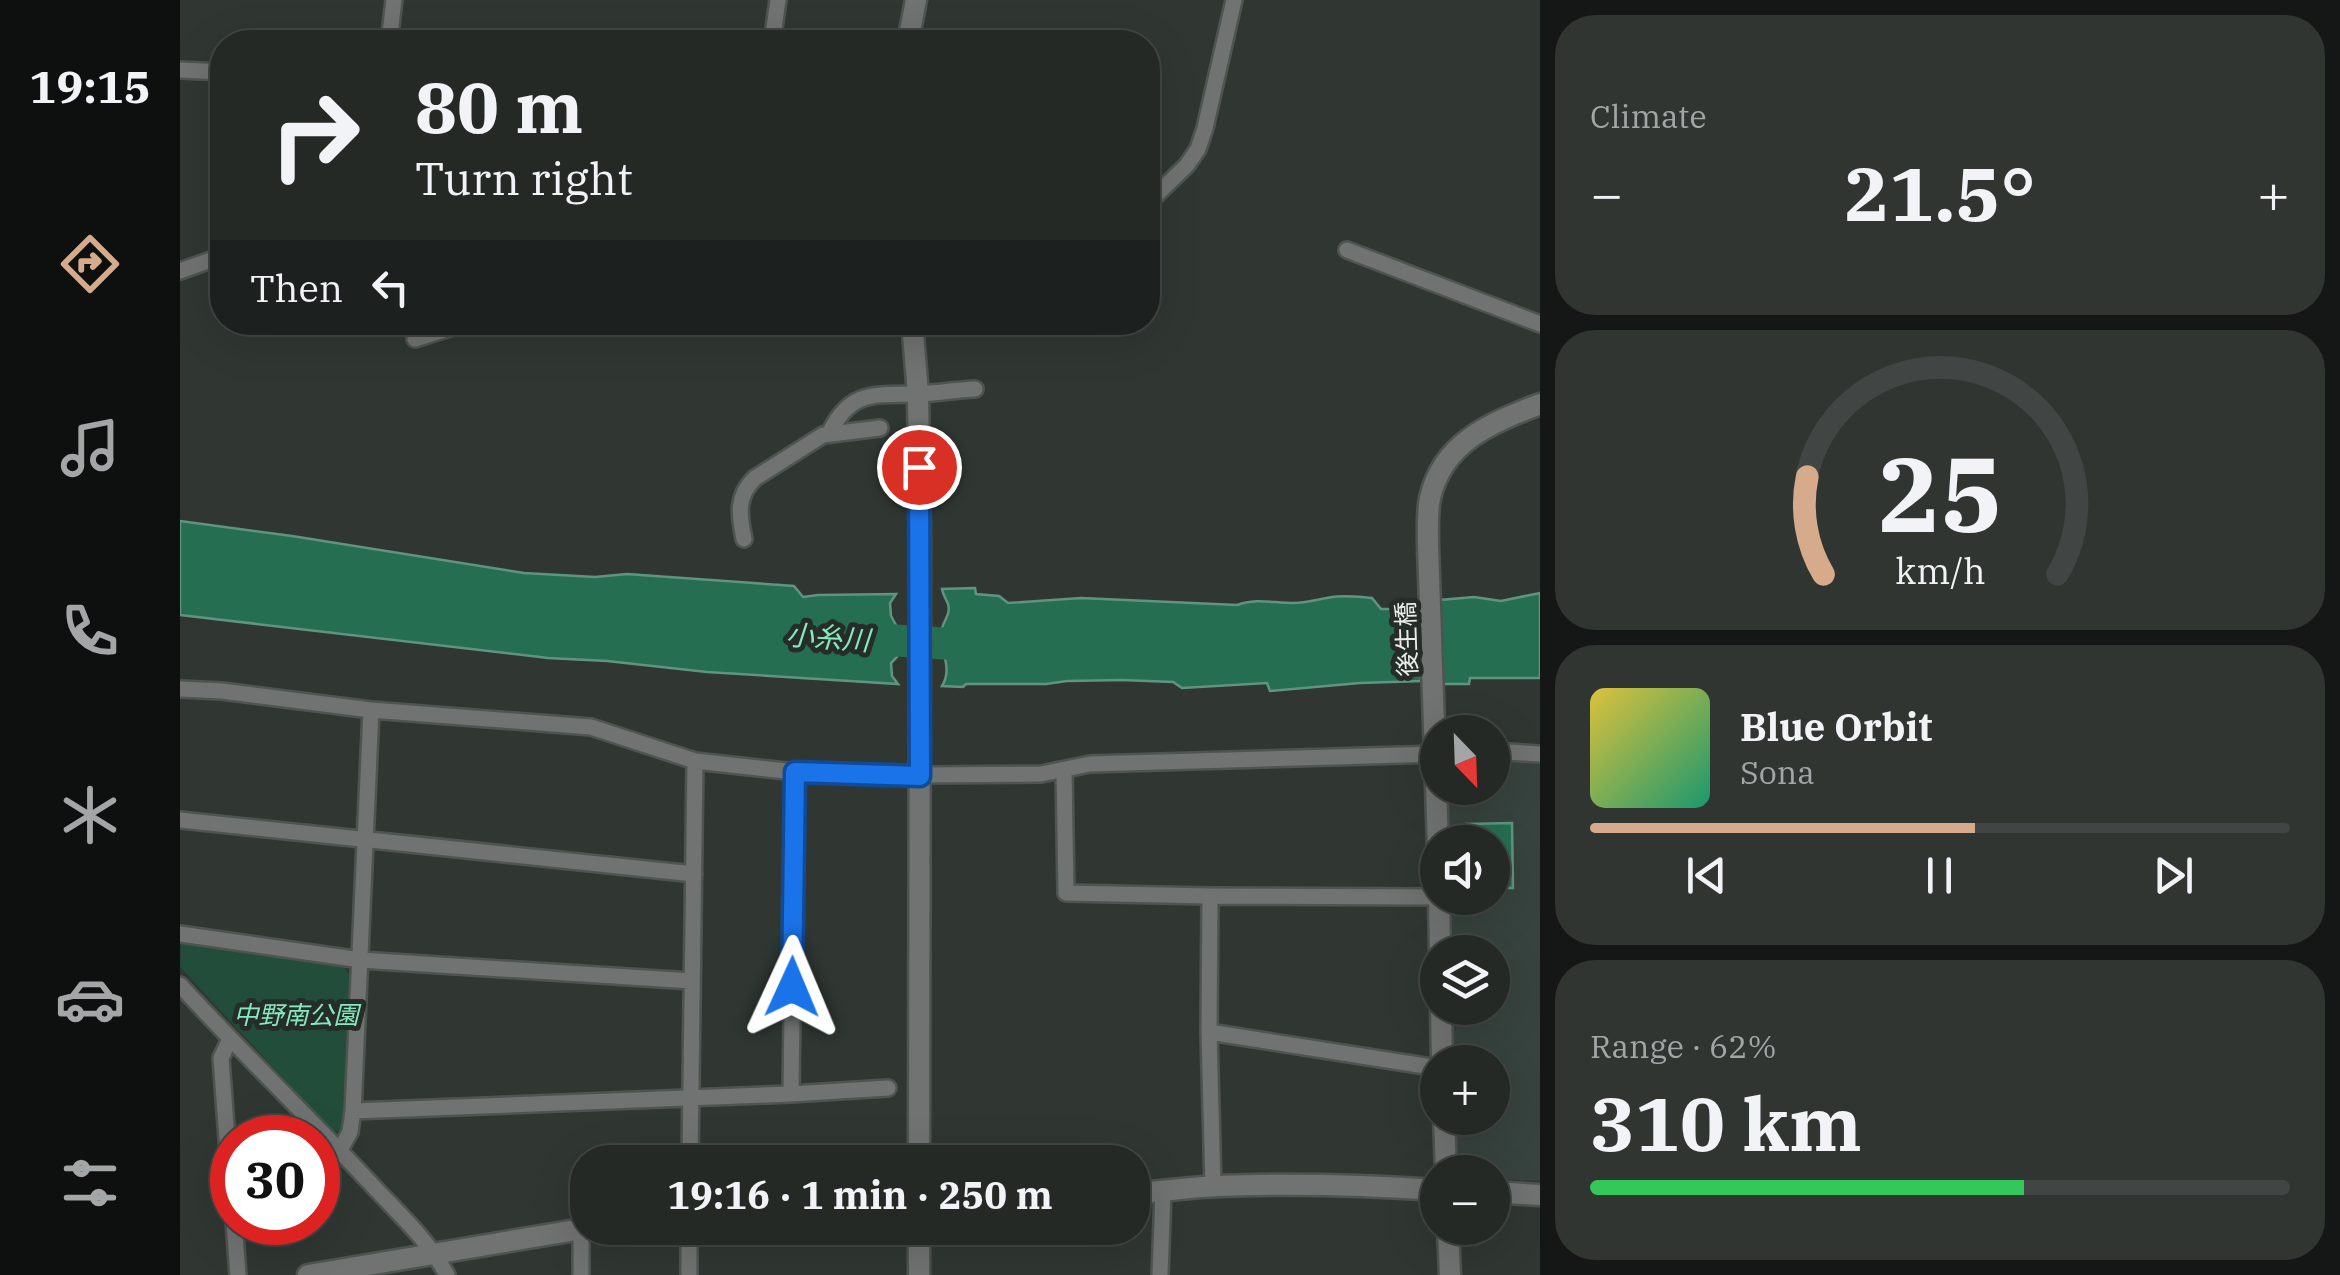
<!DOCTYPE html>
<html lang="en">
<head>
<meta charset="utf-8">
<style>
  body { margin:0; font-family:"IBM Plex Serif","Noto Sans JP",serif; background:#303532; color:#f1f3f6; height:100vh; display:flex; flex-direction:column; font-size:38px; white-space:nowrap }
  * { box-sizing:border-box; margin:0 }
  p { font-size:32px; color:#a3a6a7 }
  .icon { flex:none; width:55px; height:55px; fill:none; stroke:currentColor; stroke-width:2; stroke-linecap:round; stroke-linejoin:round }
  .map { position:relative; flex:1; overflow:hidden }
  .drawer { display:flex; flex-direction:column; gap:15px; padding:15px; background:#141715; width:800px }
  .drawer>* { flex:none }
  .top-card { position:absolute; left:30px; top:30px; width:950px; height:305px; border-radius:40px; box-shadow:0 10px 40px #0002,0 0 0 2px #414543; background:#242926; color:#f1f3f6; overflow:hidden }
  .needle { width:65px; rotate:157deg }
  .tools { position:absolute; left:1240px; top:715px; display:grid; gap:20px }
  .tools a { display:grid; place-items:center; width:90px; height:90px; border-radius:50%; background:#242926; box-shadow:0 10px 40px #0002,0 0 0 2px #414543; font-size:50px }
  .speed { position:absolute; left:30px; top:1115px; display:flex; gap:20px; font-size:50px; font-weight:700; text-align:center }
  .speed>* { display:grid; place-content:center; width:130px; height:130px; border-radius:50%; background:#242926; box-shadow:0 10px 40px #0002,0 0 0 2px #414543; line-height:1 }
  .speed .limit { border:15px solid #d22; background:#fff; color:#111 }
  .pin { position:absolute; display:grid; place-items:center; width:85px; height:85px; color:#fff; margin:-42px; border:5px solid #fff; border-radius:50%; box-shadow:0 2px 10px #0007 }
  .me { position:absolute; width:110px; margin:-55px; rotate:1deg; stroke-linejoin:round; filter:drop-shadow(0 0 8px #0008) }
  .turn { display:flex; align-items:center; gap:35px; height:210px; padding:0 40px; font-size:45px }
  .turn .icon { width:130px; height:130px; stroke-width:2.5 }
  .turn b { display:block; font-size:70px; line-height:85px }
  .then { display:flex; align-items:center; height:95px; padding:0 40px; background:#0003; gap:20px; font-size:38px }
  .big { font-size:75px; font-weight:700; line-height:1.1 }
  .drawer .card { flex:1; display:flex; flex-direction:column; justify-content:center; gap:15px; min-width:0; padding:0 35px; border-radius:40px; background:#303532 }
  .drawer .dial { align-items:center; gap:0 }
  .dial svg { height:260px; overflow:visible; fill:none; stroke:#414543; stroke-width:7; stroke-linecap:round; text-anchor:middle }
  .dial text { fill:#f1f3f6; stroke:none }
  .song { display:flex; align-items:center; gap:30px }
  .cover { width:120px; height:120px; border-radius:15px; background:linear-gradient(135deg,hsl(50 70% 55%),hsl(160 70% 35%)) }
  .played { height:10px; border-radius:5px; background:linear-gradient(90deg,#d6ab8b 55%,#414543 55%) }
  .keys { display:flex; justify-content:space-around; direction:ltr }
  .heat { display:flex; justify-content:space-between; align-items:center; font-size:55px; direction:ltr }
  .charge { height:15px; border-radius:8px; background:linear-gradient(90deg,#34c759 62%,#414543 0) }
  .trip { position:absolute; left:390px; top:1145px; width:580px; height:100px; border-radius:40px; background:#242926; box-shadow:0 10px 40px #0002,0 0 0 2px #414543; font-weight:700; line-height:100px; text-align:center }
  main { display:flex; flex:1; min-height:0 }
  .tab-bar { display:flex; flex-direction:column; width:180px; justify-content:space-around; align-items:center; background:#0e100f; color:#a3a6a7 }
  .tab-bar .icon { width:70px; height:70px }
  .tab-bar .selected { color:#d6ab8b }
  .tab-bar b { font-size:45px; color:#f1f3f6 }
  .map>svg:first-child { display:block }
  .built { fill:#37433e }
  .green { fill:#224d3a }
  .water { fill:#266e52; stroke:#619480; stroke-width:2.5 }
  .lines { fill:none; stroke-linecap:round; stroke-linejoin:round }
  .river { stroke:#266e52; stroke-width:32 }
  .minor-casing { stroke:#4e5450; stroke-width:20 }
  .tertiary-casing { stroke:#4e5450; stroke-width:25 }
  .minor { stroke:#707371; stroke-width:15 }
  .tertiary { stroke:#707371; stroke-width:20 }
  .route-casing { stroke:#114b97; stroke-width:25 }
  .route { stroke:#1a73e8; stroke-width:18 }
  .labels { text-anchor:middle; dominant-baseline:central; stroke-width:10; stroke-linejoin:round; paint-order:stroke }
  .street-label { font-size:25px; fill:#eaeeeb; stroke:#262d29 }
  .park-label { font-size:25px; font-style:italic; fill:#84eabd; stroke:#262d29 }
  .water-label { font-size:28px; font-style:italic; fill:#84eabd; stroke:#262d29 }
</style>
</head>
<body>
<main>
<nav class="tab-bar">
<b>19:15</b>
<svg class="icon selected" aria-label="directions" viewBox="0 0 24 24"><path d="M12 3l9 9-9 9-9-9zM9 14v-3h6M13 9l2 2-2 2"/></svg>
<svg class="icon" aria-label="music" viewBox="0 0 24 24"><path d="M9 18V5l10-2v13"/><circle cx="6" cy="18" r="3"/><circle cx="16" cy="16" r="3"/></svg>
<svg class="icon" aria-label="phone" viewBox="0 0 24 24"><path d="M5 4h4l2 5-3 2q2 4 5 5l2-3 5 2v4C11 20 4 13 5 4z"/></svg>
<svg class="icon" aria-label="climate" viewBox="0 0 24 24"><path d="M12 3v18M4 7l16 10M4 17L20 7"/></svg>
<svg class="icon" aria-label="car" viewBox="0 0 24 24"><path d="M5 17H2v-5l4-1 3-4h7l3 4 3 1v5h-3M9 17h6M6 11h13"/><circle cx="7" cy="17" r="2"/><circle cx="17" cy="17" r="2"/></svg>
<svg class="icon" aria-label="filters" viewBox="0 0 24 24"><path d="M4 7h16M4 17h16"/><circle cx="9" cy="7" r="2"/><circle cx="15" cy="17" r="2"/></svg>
</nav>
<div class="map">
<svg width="1360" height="1275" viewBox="0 0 1360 1275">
  <rect width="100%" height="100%" fill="#303733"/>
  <path class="built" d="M1313 759 1360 761V1181L1313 1179 1312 1172H1280L1275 1168 1274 1118H1312V1062H1272L1271 1008H1312V952H1269L1268 898H1312V842H1266L1264 788H1312Z"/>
  <path class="green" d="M1 941 164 967 169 975 166 1126 160 1132 151 1130 0 967Z"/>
  <path class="water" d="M0 521 112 536 344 573 415 577 447 574 614 586 623 597 638 595 716 594 710 603 711 616 716 625 717 657 711 663 712 676 718 684 527 672 427 661 368 658 0 615Z
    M795 588 796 594 819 596 828 603 901 598 1057 605C1076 598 1093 603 1113 603 1126 603 1139 599 1152 597 1165 595 1179 597 1192 598L1201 609H1238L1241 681 1180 683 1090 691 1087 683 1002 688 993 682 942 680 887 681 866 684H786L783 687 762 686C774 667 758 649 762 628 764 620 771 614 768 604 766 599 763 595 762 589Z
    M1360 593V678H1290L1289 684H1262L1260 600 1294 597 1321 601Z
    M1332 823 1333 888H1313L1312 842H1286V824Z"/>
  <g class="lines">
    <path class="river" d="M675 638 806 646"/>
    <g class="minor-casing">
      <path id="minor" d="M209 42 214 0
        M592 42 598 0
        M0 70 42 72
        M968 203 1007 165 1018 149 1025 128 1054 0
        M1167 250 1360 324
        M0 271 42 256
        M235 339 289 322
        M649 434C670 389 696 395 738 394 757 393 776 390 795 389
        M564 539C559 515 556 496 575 478L643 435 700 428
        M0 689 42 691 191 710 411 727 515 761 615 772 740 775 861 774 910 764 1258 754
        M1312 751 1360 754
        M884 770 886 893 1030 896 1258 897
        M0 820 514 874
        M1030 896 1029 1032 1033 1186
        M0 934 181 960 512 981
        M0 985C63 1054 130 1118 193 1186 219 1214 249 1241 267 1275
        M1029 1032 1258 1068
        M50 1039 41 1058 52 1207
        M611 1094 615 772
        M173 1111 611 1094 708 1088
        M160 1150 170 1132 173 1111 191 710
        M510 1162 515 761
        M54 1222 58 1275
        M401 1229V1275
        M509 1275V1228
        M980 1275 983 1192"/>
    </g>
    <g class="tertiary-casing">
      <path id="tertiary" d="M728 42 736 0
        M732 322 738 394 740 541 739 1162
        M1258 846 1248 546C1248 531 1247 513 1250 498 1263 441 1312 423 1360 404
        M1259 898 1260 952
        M1261 1008 1262 1062
        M1264 1118 1266 1172
        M1312 1192 1360 1195
        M952 1193C981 1192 1010 1187 1038 1186 1112 1183 1184 1185 1258 1190
        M1268 1228 1270 1275
        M128 1275 408 1228
        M739 1275V1228"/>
    </g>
    <use href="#minor" class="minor"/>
    <use href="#tertiary" class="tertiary"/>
  </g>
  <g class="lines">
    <g class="route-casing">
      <path id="route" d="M612 987 615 772 740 776 739 467"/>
    </g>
    <use href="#route" class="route"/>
  </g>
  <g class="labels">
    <g class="street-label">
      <text transform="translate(1226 639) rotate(-92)">後生橋</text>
    </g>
    <g class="park-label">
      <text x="116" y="1014">中野南公園</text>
    </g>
    <g class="water-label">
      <text transform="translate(648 637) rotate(4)">小糸川</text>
    </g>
  </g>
</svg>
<div class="tools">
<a><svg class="needle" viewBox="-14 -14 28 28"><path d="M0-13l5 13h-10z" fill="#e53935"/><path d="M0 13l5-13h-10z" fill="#a3a6a7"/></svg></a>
<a><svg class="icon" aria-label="sound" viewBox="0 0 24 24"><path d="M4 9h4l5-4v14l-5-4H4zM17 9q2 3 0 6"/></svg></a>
<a><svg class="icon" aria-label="layers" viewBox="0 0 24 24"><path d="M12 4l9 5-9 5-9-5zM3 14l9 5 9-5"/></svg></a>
<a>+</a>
<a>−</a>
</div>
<div class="speed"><div class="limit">30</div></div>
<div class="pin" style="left:739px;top:467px;background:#d93025"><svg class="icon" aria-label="arrive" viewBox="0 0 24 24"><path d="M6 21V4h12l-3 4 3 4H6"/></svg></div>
<svg class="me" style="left:612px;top:987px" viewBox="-20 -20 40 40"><path d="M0-17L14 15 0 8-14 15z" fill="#1a73e8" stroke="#fff" stroke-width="4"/></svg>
<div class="trip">19:16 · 1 min · 250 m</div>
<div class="top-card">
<div class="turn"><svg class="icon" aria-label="right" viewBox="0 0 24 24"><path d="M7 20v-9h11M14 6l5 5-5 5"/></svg><div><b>80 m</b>Turn right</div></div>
<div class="then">Then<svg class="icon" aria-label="left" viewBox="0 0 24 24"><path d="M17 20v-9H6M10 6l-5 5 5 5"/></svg></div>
</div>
</div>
<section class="drawer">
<div class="card"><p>Climate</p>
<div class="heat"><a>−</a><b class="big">21.5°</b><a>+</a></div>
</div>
<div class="card dial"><svg viewBox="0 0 100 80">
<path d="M14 69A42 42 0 1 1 86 69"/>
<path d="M14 69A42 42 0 0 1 9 39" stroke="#d6ab8b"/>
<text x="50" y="56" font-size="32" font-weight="700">25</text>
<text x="50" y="72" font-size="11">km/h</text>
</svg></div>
<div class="card">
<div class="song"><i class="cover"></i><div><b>Blue Orbit</b><p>Sona</p></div></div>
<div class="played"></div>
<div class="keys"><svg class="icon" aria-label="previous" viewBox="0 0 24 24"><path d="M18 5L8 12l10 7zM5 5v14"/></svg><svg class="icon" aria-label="pause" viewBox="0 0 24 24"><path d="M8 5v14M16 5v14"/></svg><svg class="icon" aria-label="next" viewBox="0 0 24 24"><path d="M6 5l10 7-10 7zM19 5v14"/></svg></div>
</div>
<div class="card"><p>Range · 62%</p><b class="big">310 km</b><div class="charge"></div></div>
</section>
</main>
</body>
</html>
